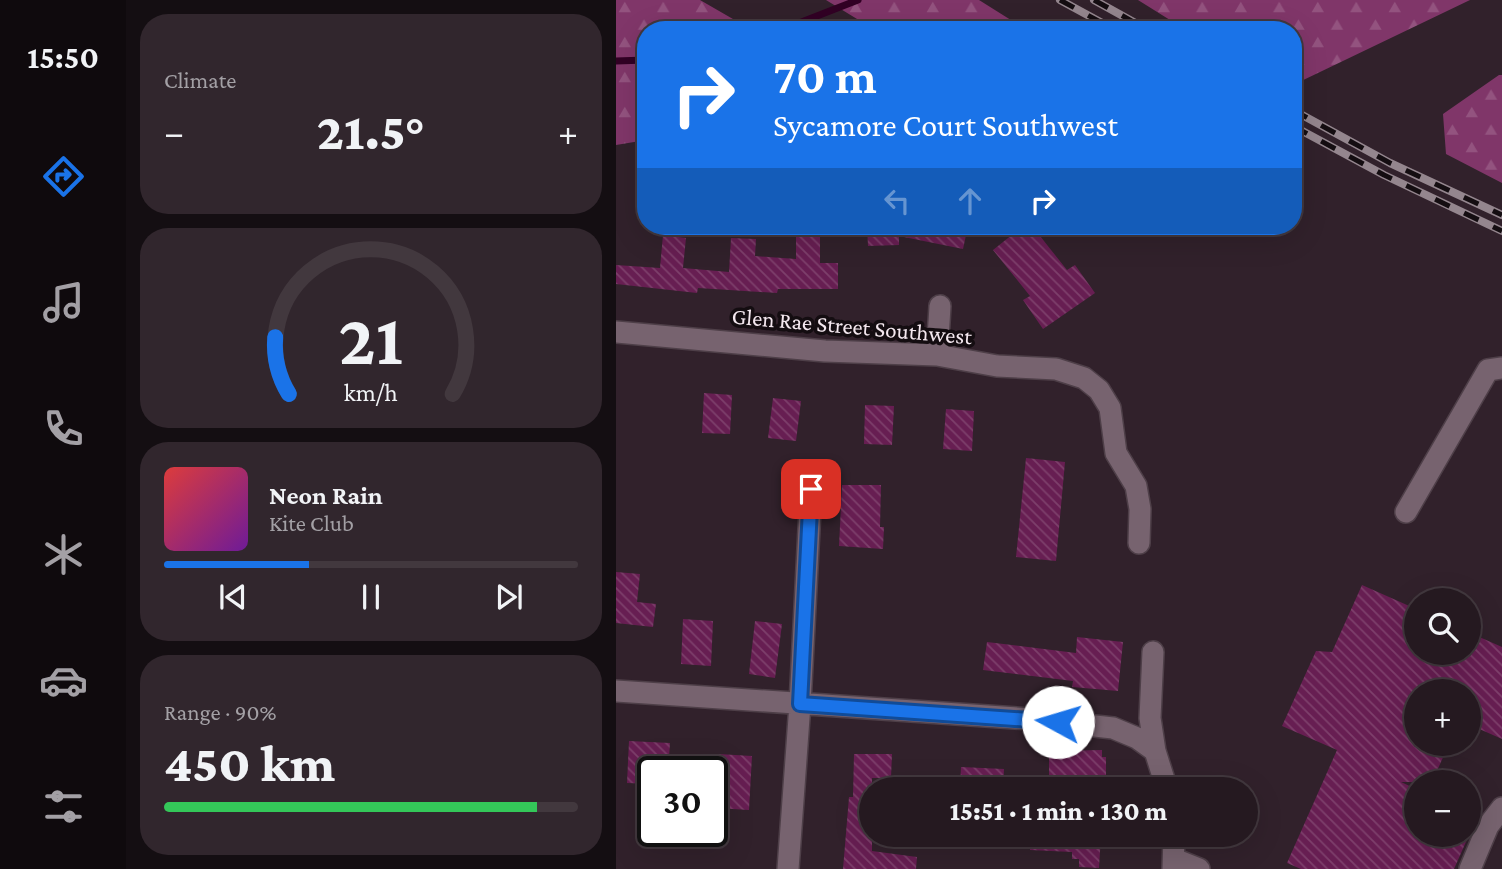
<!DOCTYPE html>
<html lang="en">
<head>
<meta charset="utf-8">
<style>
  body { margin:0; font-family:"Crimson Pro",serif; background:#31262d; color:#f1f3f6; height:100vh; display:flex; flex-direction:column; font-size:26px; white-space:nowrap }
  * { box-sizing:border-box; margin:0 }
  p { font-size:23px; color:#a3a0a5 }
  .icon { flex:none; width:38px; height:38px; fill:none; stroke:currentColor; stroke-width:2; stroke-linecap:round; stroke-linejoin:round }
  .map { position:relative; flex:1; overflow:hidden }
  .panel { display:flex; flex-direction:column; gap:14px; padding:14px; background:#140e12; width:490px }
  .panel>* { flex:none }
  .banner { position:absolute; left:21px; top:21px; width:665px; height:214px; border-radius:28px; box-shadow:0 7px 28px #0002,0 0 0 2px #42383e; background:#1a73e8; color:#fff; overflow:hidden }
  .buttons { position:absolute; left:788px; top:588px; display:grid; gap:14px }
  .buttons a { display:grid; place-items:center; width:77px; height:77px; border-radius:50%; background:#251920; box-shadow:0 7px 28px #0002,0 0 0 2px #42383e; font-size:35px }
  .speed { position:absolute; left:21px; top:756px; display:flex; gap:14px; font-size:35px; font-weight:700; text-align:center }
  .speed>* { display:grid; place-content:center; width:91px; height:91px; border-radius:50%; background:#251920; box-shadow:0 7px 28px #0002,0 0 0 2px #42383e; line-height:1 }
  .speed .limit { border:4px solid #111; border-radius:10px; background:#fff; color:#111 }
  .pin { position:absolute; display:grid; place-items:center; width:60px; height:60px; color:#fff; margin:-30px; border-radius:14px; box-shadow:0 4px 10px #0006 }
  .me { position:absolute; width:77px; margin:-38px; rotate:276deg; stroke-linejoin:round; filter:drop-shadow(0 0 5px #0008) }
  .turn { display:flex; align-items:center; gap:24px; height:147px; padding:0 21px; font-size:32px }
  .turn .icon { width:91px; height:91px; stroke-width:2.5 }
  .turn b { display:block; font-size:49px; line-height:60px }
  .lanes { display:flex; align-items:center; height:66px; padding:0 21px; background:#0003; justify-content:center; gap:35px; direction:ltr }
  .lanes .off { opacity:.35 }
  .big { font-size:52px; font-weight:800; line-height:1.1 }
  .panel .tile { flex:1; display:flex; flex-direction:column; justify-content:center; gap:10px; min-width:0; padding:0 24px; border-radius:28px; background:#31262d }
  .panel .dial { align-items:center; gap:0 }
  .dial svg { height:182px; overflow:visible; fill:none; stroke:#42383e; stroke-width:7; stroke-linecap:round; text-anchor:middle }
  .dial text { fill:#f1f3f6; stroke:none }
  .song { display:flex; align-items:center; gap:21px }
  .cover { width:84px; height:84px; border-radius:10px; background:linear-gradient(135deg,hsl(0 70% 55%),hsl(280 70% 35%)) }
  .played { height:7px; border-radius:4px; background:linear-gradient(90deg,#1a73e8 35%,#42383e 35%) }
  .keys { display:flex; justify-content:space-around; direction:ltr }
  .heat { display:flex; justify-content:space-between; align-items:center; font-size:38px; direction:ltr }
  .charge { height:10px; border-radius:5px; background:linear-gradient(90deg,#34c759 90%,#42383e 0) }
  .trip { position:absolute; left:243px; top:777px; width:399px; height:70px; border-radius:35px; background:#251920; box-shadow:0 7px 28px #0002,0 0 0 2px #42383e; font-weight:800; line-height:70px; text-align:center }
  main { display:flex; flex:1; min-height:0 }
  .menu { display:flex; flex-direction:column; width:126px; justify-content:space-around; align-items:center; background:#0f0a0d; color:#a3a0a5 }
  .menu .icon { width:49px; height:49px }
  .menu .active { color:#1a73e8 }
  .menu b { font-size:32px; color:#f1f3f6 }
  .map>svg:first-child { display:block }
  .forest { fill:url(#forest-firs) }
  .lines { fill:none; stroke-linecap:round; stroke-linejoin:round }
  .stream { stroke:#310024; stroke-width:7 }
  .building { fill:url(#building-back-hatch) }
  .minor-casing { stroke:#4e3f48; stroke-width:24 }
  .minor { stroke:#77636f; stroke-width:21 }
  .rail-casing { stroke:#94868e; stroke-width:8 }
  .rail { stroke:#140d11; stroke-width:5; stroke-dasharray:16; stroke-linecap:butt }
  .route-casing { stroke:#114b97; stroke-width:18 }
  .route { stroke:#1a73e8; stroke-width:12 }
  .labels { text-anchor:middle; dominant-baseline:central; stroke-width:7; stroke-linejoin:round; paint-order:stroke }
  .street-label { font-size:23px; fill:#f4e8ef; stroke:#140d11 }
</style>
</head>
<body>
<main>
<nav class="menu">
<b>15:50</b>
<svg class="icon active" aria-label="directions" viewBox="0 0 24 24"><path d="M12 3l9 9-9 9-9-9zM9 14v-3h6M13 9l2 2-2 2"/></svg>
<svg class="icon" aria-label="music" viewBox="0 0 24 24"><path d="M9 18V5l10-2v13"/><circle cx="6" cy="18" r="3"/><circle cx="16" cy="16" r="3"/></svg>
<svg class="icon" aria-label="phone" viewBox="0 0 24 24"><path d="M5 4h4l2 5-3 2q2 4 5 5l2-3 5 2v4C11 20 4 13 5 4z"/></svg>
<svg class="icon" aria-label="climate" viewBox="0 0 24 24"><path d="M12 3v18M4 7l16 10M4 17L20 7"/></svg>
<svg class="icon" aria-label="car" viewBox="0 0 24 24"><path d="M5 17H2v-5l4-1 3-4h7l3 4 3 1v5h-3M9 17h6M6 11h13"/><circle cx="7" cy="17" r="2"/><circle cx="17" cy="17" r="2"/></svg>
<svg class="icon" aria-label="filters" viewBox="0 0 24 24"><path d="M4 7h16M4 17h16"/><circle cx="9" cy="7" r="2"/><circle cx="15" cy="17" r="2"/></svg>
</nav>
<section class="panel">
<div class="tile"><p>Climate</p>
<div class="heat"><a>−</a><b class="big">21.5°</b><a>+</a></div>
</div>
<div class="tile dial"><svg viewBox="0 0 100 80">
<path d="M14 69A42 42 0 1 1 86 69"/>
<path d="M14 69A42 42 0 0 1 8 44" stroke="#1a73e8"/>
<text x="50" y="56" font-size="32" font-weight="700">21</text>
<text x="50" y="72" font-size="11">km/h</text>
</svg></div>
<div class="tile">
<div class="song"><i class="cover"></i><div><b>Neon Rain</b><p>Kite Club</p></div></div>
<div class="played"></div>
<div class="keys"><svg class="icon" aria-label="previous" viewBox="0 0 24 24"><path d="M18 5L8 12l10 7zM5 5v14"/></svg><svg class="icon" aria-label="pause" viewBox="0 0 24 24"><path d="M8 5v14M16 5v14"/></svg><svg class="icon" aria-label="next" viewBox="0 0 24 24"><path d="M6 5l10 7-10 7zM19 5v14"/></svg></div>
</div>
<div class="tile"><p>Range · 90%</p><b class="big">450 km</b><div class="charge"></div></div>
</section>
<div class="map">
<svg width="886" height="869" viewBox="0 0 886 869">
  <defs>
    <pattern id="forest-firs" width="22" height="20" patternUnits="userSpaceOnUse" patternTransform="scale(1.75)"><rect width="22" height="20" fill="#803669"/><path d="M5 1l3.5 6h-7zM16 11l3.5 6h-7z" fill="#93537f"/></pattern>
    <pattern id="building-back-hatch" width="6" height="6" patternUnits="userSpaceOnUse" patternTransform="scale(1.75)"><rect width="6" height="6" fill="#671e52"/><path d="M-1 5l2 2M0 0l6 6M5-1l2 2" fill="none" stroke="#7d3f6b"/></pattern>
  </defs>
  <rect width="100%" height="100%" fill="#31212b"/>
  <path class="forest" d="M0 0H84L136 30H30V140L0 145Z
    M210 0H363L411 30H259Z
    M522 0H854L679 84 677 30H570Z
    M883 75H886V183L830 154 827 114Z"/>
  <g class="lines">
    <path class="stream" d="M165 30 242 0
      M0 61 30 60"/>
  </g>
  <path class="building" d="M251 226H352L347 249 283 236V245L252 246Z
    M407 226H416L451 270 459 265 479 293 427 329 407 300 414 296 377 250Z
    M47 235 70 238 67 268 113 272 115 238 140 239 139 256 180 259V236H204V263H222V289H162L161 293 82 288 81 293 0 284V265L44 268Z
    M88 393 116 395 114 434 86 433Z
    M157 398 185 401 180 441 152 438Z
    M249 405 278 406 276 445 248 444Z
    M330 409 358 411 356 451 327 449Z
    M410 458 449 462 440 561 400 557Z
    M226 485H265L264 527H268L267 549 223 546Z
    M0 572 24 574 21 602 40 604 37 627 0 623Z
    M746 585 800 609V653H852V632L886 647V739L852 724V691H800V744H833L816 782H785L800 789V835H853L838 869H685L671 863 721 750 666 726 700 651 716 652Z
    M67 619 97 621 95 666 65 664Z
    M139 621 166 624 159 678 133 674Z
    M461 637 507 642 502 691 456 687 457 681 367 670 371 642 460 653Z
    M13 741 54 743 52 772H37V784L11 783Z
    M486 750V757H490V789H467V783H460V775L433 776V751Z
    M102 754 136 756 133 810 99 808Z
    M238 754H276L275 778H256V851L301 857 300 869H227L233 797H237Z
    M345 767 388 769 387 789H344Z
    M414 835H485L483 868 463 867V859H456V852L414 850Z"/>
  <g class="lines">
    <g class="minor-casing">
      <path id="minor" d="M0 332 209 351 321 355 381 366 440 369 468 378 483 390 494 408 500 453 520 486 524 509 523 543
        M321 355 324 306
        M790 512 872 370 886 368
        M537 652 534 718 539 751 551 789
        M0 691 415 719 497 728 521 738 539 751
        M558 859 583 869
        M172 869 184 704 195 490
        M557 869 558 835
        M854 869 872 826 886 808"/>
    </g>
    <use href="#minor" class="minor"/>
    <g class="rail-casing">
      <path id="rail" d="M444 0 499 30
        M478 0 532 30
        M677 110 774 163 886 215
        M677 126 768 175 886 231"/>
    </g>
    <use href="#rail" class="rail"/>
  </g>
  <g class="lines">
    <g class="route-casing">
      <path id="route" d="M195 489 184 704 442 722"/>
    </g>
    <use href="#route" class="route"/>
  </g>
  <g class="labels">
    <g class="street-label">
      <text transform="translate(236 326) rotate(5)">Glen Rae Street Southwest</text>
    </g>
  </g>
</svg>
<div class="buttons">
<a><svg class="icon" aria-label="search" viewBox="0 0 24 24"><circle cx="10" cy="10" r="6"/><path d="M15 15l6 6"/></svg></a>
<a>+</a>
<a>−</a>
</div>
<div class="speed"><div class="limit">30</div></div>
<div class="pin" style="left:195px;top:489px;background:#d93025"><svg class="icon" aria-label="arrive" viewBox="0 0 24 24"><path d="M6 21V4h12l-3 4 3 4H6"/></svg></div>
<svg class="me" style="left:442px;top:722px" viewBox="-20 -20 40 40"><circle r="19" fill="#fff"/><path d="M0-13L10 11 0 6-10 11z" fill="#1a73e8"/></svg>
<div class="trip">15:51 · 1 min · 130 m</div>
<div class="banner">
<div class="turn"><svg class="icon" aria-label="right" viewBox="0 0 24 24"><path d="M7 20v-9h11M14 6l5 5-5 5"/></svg><div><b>70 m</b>Sycamore Court Southwest</div></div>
<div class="lanes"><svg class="icon off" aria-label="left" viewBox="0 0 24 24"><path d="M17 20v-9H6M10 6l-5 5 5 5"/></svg><svg class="icon off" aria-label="ahead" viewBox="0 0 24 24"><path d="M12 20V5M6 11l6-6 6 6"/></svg><svg class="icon" aria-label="right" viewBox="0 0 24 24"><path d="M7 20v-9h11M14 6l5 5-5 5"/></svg></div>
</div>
</div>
</main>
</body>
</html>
